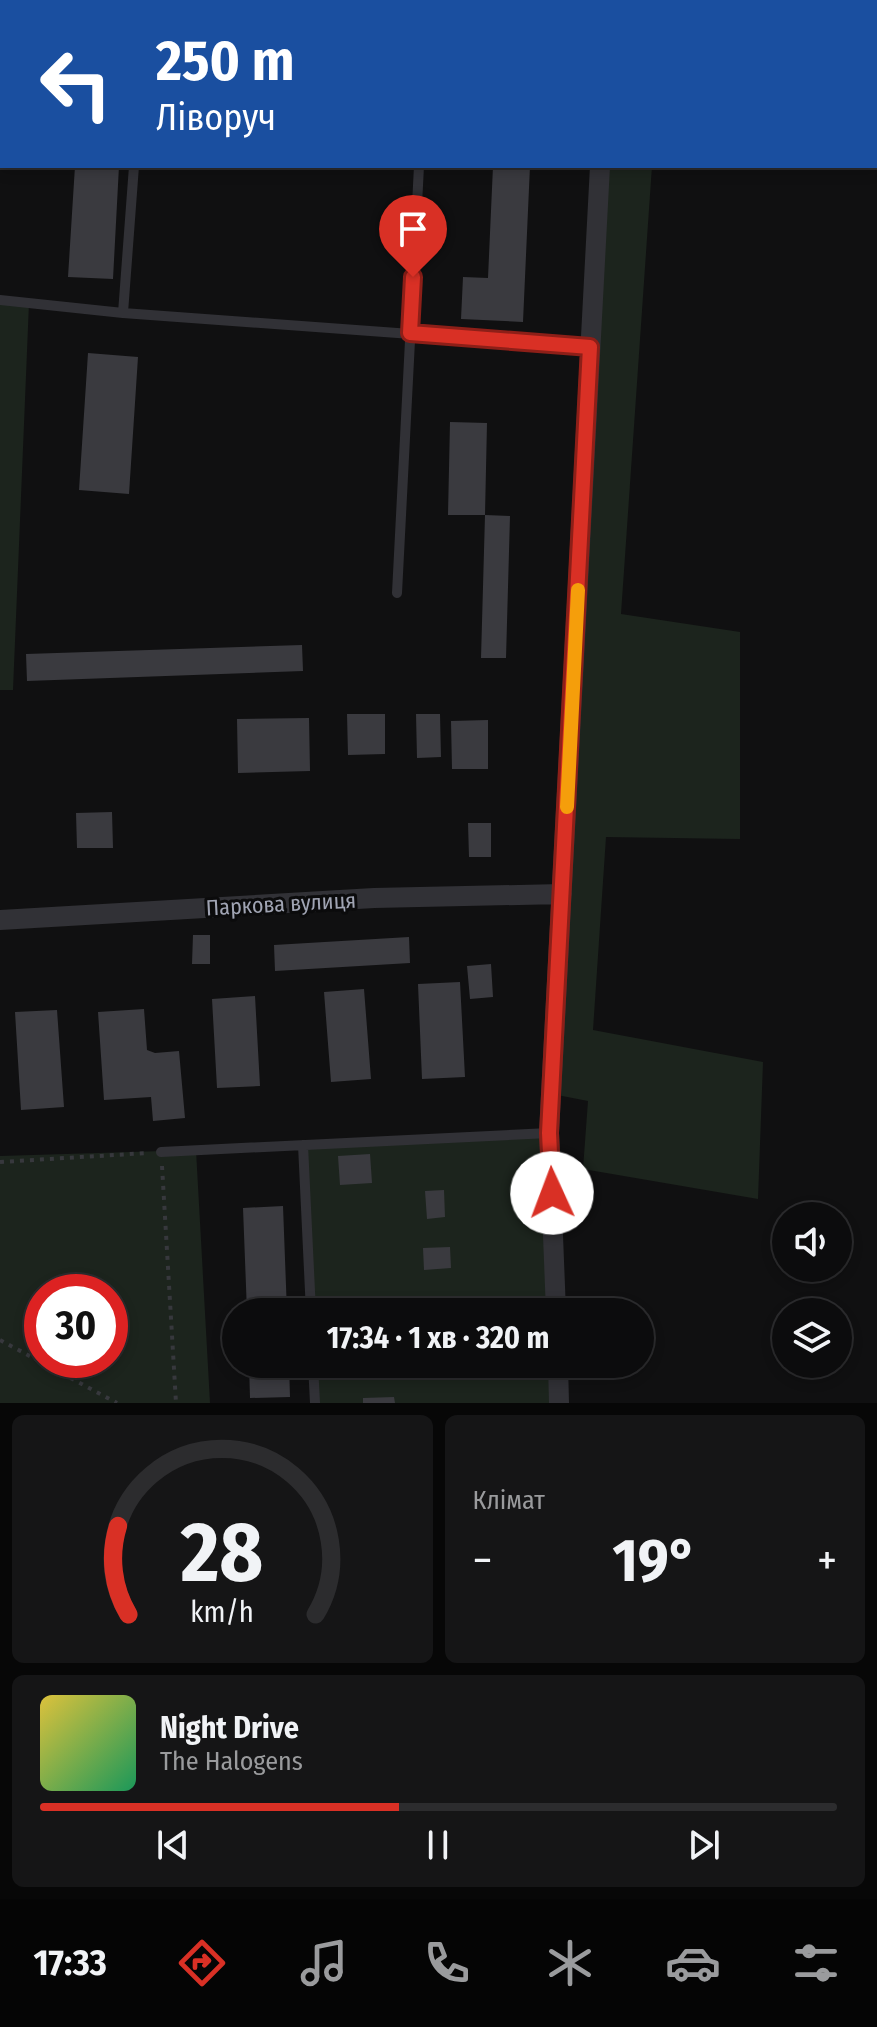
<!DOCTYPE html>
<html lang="uk">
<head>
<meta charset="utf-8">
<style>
  body { margin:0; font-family:"Fira Sans Condensed",sans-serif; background:#151516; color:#f1f3f6; height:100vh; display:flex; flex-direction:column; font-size:30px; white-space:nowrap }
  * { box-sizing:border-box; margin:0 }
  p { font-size:26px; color:#9a9b9d }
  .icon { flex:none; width:44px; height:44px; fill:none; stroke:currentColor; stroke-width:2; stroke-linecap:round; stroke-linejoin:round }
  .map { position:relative; height:1403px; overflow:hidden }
  .details { display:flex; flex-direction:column; gap:12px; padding:12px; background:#070707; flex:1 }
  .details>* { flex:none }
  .top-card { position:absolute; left:0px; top:0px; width:878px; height:168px; box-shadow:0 4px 12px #0003,0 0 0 2px #2c2c2e; background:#1a4fa0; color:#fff; overflow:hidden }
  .buttons { position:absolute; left:772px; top:1202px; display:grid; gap:16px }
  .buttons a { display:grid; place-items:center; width:80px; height:80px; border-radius:50%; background:#0c0c0d; box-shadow:0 4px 12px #0003,0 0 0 2px #2c2c2e; font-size:40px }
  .speed { position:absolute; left:24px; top:1274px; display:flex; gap:16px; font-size:40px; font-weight:700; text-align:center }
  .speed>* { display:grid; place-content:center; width:104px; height:104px; border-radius:50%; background:#0c0c0d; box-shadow:0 4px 12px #0003,0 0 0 2px #2c2c2e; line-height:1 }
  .speed .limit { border:12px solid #d22; background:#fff; color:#111 }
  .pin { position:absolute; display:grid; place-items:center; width:68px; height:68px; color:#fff; margin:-82px -34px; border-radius:50% 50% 50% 0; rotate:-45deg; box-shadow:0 0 8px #0007 }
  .pin .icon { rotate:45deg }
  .me { position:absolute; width:88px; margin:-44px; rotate:358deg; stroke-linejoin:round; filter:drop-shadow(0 0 6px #0008) }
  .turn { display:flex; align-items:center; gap:28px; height:168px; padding:0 24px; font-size:36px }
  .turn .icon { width:104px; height:104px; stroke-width:2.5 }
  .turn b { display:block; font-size:56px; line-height:68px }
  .big { font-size:60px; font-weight:700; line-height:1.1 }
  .details .tile { flex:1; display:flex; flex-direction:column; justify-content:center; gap:12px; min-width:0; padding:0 28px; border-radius:12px; background:#151516 }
  .details .dial { align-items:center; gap:0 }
  .dial svg { height:208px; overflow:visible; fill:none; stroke:#2c2c2e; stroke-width:7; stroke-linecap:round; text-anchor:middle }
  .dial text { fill:#f1f3f6; stroke:none }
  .song { display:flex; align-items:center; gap:24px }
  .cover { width:96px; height:96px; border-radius:12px; background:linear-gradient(135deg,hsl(50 70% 55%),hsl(150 70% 35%)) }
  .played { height:8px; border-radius:4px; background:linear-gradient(90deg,#d93025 45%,#2c2c2e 45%) }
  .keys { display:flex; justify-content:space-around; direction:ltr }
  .heat { display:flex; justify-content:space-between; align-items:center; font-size:44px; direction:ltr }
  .details .tiles { flex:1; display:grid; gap:12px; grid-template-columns:1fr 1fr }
  .tile:last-child { grid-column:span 2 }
  .trip { position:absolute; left:222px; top:1298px; width:432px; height:80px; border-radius:40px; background:#0c0c0d; box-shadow:0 4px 12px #0003,0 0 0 2px #2c2c2e; font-weight:700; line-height:80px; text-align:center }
  .tabs { display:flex; height:128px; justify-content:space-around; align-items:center; background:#050505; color:#9a9b9d }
  .tabs .icon { width:56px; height:56px }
  .tabs .active { color:#d93025 }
  .tabs b { font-size:36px; color:#f1f3f6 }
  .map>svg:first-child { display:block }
  .green { fill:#1c241d; fill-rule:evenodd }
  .building { fill:#3a3a3f }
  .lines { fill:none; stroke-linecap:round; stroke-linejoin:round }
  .path { stroke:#37383d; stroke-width:4; stroke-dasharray:4 6; stroke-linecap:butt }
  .lane { stroke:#313136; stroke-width:10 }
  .street { stroke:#313136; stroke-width:20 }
  .route-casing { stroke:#8d1f18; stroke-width:20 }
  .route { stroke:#d93025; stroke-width:14 }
  .slow { stroke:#f59e0b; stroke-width:14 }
  .labels { text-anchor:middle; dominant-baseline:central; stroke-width:6; stroke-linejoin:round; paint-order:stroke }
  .street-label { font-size:22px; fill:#a0a4b3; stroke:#0b0b0c }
</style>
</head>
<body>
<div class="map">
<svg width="877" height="1403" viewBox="0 0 877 1403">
  <rect width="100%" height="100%" fill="#101011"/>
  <path class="green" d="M600 166H652L621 614 740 632V839L606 837 593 1030 763 1062 758 1199 583 1169 588 1101 552 1094Z
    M0 300 29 303 13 690H0Z
    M549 1133 556 1312H311L303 1145Z
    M196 1150 210 1403H0V1156ZM42 1292H110V1360H42Z
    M313 1364H558L559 1403H315Z"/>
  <path class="building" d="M75 166H119L113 279 68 277Z
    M493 166H530L523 322 461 319 463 277 488 278Z
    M88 353 138 357 129 494 79 490Z
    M450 422 487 423 485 515H448Z
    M485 515 510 516 506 658H481Z
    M302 645 303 671 27 681 26 654Z
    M347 714H385V754L348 755Z
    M416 714H440L441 757 417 758Z
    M309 718 310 771 238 773 237 719Z
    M488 720V769H452L451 721Z
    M112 812 113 848H77L76 813Z
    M468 823H491V857H469Z
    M193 935H210V964H192Z
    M409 937 410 963 275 971 274 945Z
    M491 964 493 997 470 999 467 966Z
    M460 982 465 1077 422 1079 418 984Z
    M364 989 371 1079 331 1082 324 992Z
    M255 996 260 1086 217 1088 212 999Z
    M144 1009 147 1050 155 1053 179 1051 185 1118 153 1121 151 1097 104 1100 98 1012Z
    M57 1010 64 1107 21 1110 15 1012Z
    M370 1154 372 1183 340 1185 338 1156Z
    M444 1190 445 1217 427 1219 425 1191Z
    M283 1206 287 1312H247L243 1208Z
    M450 1247 451 1268 424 1270 423 1248Z
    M249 1364H289L290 1397 250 1398Z
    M431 1364H453V1374L431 1375Z
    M394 1397 395 1403H363V1398Z"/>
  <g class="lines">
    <path class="path" d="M0 1162 147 1153
      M162 1166 176 1403
      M0 1340 117 1403"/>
    <path class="lane" d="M0 300 123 313 590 347
      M123 313 134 166
      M397 593 419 166
      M303 1145 311 1312
      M161 1152 549 1133
      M313 1364 315 1403"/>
    <path class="street" d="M609 2V0
      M0 920 374 898 562 894
      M556 1312 549 1133 600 166
      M558 1364 559 1403"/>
  </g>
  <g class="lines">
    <g class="route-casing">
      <path id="route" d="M413 277 410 333 590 347 549 1133 552 1193"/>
    </g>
    <use href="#route" class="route"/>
    <path class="slow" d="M567 807 578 590"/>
  </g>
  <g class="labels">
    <g class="street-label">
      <text transform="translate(281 904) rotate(-3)">Паркова вулиця</text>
    </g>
  </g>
</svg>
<div class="buttons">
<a><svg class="icon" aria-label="sound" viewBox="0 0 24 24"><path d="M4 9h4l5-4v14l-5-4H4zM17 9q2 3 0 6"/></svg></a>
<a><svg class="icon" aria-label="layers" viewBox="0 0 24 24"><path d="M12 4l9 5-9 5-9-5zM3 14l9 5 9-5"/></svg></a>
</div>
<div class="speed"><div class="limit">30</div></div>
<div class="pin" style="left:413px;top:277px;background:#d93025"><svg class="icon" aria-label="arrive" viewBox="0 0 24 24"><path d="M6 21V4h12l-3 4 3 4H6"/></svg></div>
<svg class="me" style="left:552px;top:1193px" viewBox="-20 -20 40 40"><circle r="19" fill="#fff"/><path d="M0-13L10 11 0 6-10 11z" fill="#d93025"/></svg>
<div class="trip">17:34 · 1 хв · 320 m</div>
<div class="top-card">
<div class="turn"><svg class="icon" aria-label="left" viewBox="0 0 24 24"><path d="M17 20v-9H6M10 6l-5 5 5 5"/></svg><div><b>250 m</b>Ліворуч</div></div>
</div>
</div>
<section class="details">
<div class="tiles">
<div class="tile dial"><svg viewBox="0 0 100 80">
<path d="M14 69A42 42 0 1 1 86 69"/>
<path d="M14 69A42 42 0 0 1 10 35" stroke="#d93025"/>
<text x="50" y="56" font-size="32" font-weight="700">28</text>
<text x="50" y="72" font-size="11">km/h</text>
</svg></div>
<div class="tile"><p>Клімат</p>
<div class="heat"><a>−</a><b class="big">19°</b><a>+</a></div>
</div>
<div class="tile">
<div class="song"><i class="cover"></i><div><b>Night Drive</b><p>The Halogens</p></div></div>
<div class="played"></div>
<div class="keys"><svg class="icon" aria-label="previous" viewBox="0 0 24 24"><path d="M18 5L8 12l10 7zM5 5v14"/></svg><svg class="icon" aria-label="pause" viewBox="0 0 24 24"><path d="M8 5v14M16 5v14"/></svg><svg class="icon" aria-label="next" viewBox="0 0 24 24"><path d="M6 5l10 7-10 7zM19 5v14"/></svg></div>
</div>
</div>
</section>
<nav class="tabs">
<b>17:33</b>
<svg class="icon active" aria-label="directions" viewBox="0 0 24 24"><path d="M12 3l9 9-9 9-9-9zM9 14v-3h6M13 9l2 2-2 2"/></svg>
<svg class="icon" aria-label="music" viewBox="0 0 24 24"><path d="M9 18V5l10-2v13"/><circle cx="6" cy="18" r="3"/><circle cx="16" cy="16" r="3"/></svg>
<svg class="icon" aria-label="phone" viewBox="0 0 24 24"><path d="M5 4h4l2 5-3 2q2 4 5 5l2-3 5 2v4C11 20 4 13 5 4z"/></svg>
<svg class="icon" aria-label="climate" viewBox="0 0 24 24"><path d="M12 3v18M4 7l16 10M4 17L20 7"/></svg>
<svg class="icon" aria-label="car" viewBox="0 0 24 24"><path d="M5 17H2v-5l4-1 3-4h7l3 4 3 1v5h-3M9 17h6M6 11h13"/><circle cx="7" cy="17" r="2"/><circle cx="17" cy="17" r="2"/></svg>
<svg class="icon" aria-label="filters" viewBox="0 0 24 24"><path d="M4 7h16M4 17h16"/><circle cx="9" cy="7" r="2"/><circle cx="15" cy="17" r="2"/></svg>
</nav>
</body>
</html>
